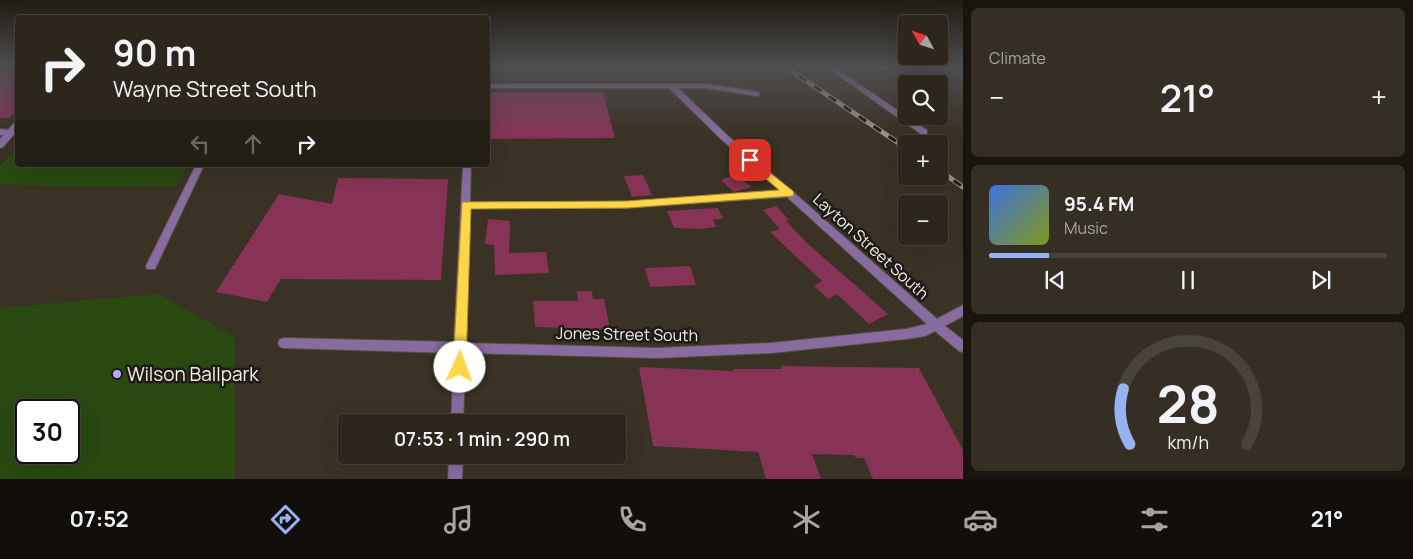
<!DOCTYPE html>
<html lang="en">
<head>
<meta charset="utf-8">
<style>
  body { margin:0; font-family:Manrope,sans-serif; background:#342e25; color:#f1f3f6; height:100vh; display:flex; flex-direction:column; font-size:19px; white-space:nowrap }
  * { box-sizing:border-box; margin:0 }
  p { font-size:16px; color:#a6a5a3 }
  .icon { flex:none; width:28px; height:28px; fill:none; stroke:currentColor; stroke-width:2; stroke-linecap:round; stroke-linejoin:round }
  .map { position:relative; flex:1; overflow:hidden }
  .sheet { display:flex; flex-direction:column; gap:8px; padding:8px; background:#18150f; width:450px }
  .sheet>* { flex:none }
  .hud { position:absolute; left:15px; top:15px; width:475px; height:152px; border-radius:5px; box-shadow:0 5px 20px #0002,0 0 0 1px #48433b; background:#2c261c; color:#f1f3f6; overflow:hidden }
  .needle { width:32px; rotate:310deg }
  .fabs { position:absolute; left:898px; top:15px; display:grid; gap:10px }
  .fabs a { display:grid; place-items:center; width:50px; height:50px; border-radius:5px; background:#2c261c; box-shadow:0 5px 20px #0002,0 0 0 1px #48433b; font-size:25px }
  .speed { position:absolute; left:15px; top:399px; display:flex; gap:10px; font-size:25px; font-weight:700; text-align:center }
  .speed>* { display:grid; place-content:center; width:65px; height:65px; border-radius:50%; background:#2c261c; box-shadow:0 5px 20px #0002,0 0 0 1px #48433b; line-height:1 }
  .speed .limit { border:2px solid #111; border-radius:8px; background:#fff; color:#111 }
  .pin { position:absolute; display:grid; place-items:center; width:42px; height:42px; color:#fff; margin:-21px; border-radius:10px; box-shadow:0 2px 8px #0006 }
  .me { position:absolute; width:55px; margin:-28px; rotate:2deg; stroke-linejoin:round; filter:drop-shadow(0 0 4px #0008) }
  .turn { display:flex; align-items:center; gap:18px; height:105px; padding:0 15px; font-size:22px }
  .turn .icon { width:65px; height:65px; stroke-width:2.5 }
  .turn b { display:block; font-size:35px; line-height:42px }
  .lanes { display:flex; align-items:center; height:48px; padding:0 15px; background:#0003; justify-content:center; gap:25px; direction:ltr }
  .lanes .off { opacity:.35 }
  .big { font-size:38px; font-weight:600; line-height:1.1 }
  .sheet .card { flex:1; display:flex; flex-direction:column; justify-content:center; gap:8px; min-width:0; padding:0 18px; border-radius:8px; background:#342e25 }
  .sheet .dial { align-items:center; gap:0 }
  .dial svg { height:130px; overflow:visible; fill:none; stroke:#48433b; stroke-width:7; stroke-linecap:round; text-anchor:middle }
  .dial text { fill:#f1f3f6; stroke:none }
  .song { display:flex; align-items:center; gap:15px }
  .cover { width:60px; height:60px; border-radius:8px; background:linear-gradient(135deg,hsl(220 70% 55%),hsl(70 70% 35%)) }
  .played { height:5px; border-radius:2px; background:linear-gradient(90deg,#95b2f1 15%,#48433b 15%) }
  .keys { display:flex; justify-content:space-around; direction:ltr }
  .heat { display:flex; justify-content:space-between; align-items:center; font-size:28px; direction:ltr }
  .trip { position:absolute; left:338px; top:414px; width:288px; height:50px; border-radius:5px; background:#2c261c; box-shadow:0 5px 20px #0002,0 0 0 1px #48433b; font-weight:600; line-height:50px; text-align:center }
  .tab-bar { display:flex; height:80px; justify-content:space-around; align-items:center; background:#120f0b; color:#a6a5a3 }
  .tab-bar .icon { width:35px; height:35px }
  .tab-bar .active { color:#95b2f1 }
  .tab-bar b { font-size:22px; color:#f1f3f6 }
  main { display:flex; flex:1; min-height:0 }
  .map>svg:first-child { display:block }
  .green { fill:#294911; fill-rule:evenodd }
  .building { fill:#863355 }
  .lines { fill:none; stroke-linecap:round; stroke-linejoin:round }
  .minor-casing { stroke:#585044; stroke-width:2 }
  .tertiary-casing { stroke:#585044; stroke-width:2 }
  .minor { fill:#876d9f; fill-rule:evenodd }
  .tertiary { fill:#876d9f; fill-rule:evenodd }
  .rail-casing { stroke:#989288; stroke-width:5 }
  .rail { stroke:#1e1a15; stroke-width:3; stroke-dasharray:9; stroke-linecap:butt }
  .route { fill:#ffd54a; stroke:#a68a30 }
  .poi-dot { fill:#b7abf8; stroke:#1e1a15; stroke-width:2 }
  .labels { text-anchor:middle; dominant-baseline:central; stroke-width:5; stroke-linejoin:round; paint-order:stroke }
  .street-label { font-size:16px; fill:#f4eee7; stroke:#1e1a15 }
  .near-poi-label { font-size:19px; fill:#f4eee7; stroke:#1e1a15; text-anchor:start }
</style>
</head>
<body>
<main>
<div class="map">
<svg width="963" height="479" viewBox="0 0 963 479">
  <rect width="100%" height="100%" fill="#3a3225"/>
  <path class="green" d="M17 146 18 165H187L176 186 0 185V166Z
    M158 294 235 337V479H0V308ZM26 410H69V452H26Z"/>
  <path class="building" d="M18 66V108L9 118H0V73H9Z
    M488 92H603L615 138 489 139Z
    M736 174 751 187 734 192 721 180Z
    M643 175 652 195 632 197 624 176Z
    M338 178 448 179 441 280 281 279 267 302 216 292 279 194 332 204Z
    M776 206 789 220 786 221 807 243 888 314 869 324 837 294 828 299 814 286 822 281 770 232 780 229 763 210Z
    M718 208 723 219H713L716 227 700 229 674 228 667 211Z
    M488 219 510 221 509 253 546 252 549 273 495 275 494 245 485 244Z
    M690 266 696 285 650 287 645 268Z
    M577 291H592L593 299H604L610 329 535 327 533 301H578Z
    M781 366 919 368 963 450V479H873L864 458H856L854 455 812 454 821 479H766L758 452 653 446 639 367 734 371 733 369H782Z"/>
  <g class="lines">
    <g class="minor-casing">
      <path id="minor" d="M825 66H832L927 130V134H921Z
        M488 84H706L759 92V96H756L706 88H678L728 136 792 191 937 319 963 305V316L945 326 963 340V352L959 351 935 331 925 336 906 339 771 353 657 358 466 353 463 422H451L454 353 284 348 280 347 278 343 280 339 284 338 454 342 463 165H471L470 202H627L780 190 722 140 669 88H488ZM787 197 927 324 906 329 771 343 657 348 466 343 470 208H627Z
        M0 129 10 130 14 133 10 136 0 135Z
        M196 165H204L155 269H147L146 266Z
        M449 455H463L462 479H448Z"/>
    </g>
    <g class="tertiary-casing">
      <path id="tertiary" d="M18 121V130L3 147 0 148V139L15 122Z"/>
    </g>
    <use href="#minor" class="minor"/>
    <use href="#tertiary" class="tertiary"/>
    <g class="rail-casing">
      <path id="rail" d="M784 66 906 148
        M939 170 963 187"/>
    </g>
    <use href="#rail" class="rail"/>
  </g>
  <linearGradient id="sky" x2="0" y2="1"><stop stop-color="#201c14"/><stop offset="0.5" stop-color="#4f4f51"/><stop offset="1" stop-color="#4f4f51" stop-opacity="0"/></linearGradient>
  <rect width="963" height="133" fill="url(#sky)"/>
  <path class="route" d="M750 157 793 191 794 193 793 196 627 208 471 209 466 367 464 371 460 373 455 371 453 367 462 202 627 201 779 190 747 163 745 160Z"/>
  <circle class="poi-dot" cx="117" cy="374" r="5"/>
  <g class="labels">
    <g class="street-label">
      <text transform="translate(871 246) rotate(42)">Layton Street South</text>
      <text transform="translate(627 334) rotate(1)">Jones Street South</text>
    </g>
    <g class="near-poi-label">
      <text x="127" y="374">Wilson Ballpark</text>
    </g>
  </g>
</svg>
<div class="fabs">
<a><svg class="needle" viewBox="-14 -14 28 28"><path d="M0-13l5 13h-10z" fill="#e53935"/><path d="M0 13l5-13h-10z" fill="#a6a5a3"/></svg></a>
<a><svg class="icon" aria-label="search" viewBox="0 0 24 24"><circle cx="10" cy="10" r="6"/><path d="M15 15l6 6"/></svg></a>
<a>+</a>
<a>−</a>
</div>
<div class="speed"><div class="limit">30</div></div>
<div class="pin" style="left:750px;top:160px;background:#d93025"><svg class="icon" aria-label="arrive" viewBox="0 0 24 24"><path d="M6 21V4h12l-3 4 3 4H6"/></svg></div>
<svg class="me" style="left:460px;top:367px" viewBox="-20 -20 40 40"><circle r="19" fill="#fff"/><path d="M0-13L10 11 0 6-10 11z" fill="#ffd54a"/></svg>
<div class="trip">07:53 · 1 min · 290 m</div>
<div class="hud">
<div class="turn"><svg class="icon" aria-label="right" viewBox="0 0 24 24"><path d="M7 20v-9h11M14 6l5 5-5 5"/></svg><div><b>90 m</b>Wayne Street South</div></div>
<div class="lanes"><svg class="icon off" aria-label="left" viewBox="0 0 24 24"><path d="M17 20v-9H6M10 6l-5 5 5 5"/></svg><svg class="icon off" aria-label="ahead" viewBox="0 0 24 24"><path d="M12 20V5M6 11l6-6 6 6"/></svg><svg class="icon" aria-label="right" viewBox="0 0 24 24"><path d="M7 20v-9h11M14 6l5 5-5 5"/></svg></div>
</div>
</div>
<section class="sheet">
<div class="card"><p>Climate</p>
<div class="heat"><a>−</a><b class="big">21°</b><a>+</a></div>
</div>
<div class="card">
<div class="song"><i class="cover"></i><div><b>95.4 FM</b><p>Music</p></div></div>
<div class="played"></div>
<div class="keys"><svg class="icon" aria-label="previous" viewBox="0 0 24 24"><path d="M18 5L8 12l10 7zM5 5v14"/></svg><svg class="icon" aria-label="pause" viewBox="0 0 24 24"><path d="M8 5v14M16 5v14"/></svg><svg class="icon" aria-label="next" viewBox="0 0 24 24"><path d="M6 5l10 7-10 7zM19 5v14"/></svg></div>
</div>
<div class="card dial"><svg viewBox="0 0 100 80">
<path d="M14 69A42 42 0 1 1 86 69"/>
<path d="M14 69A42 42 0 0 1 10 35" stroke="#95b2f1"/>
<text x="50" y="56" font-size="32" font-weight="700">28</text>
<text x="50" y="72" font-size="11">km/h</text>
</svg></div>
</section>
</main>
<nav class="tab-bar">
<b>07:52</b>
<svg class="icon active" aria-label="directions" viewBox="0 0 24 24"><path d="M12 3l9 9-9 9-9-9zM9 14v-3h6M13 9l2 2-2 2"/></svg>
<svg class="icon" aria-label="music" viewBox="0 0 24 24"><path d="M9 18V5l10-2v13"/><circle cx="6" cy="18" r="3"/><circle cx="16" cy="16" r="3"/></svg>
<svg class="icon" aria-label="phone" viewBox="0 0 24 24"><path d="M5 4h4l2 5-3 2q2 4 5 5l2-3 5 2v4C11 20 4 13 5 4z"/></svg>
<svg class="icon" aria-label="climate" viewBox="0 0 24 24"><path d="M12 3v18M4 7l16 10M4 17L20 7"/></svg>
<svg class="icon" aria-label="car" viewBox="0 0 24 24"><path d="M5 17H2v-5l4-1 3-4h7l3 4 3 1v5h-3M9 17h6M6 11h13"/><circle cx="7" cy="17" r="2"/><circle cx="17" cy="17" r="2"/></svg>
<svg class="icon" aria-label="filters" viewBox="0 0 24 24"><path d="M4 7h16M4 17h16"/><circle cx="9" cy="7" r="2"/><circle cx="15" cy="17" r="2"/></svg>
<b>21°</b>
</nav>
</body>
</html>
